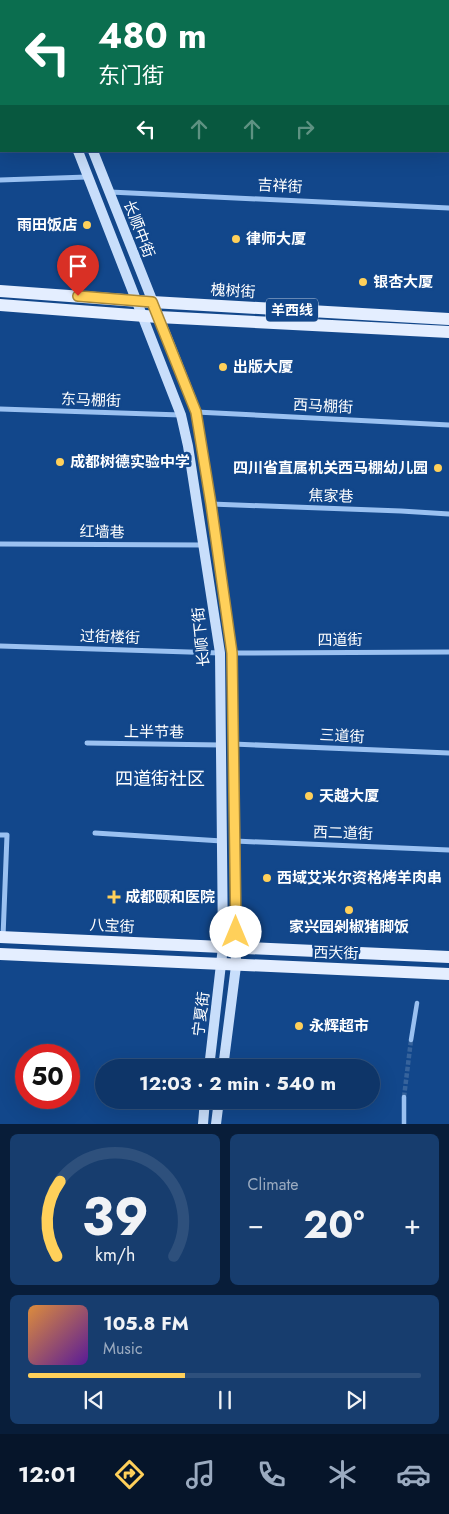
<!DOCTYPE html>
<html lang="en">
<head>
<meta charset="utf-8">
<style>
  body { margin:0; font-family:Jost,"Noto Sans SC",sans-serif; background:#173d6e; color:#f1f3f6; height:100vh; display:flex; flex-direction:column; font-size:19px; white-space:nowrap }
  * { box-sizing:border-box; margin:0 }
  p { font-size:16px; color:#9babc0 }
  .icon { flex:none; width:28px; height:28px; fill:none; stroke:currentColor; stroke-width:2; stroke-linecap:round; stroke-linejoin:round }
  .map { position:relative; height:1124px; overflow:hidden }
  .sheet { display:flex; flex-direction:column; gap:10px; padding:10px; background:#081d39; flex:1 }
  .sheet>* { flex:none }
  .hud { position:absolute; left:0px; top:0px; width:450px; height:152px; box-shadow:0 5px 20px #0002,0 0 0 1px #2e507c; background:#0b6e4f; color:#fff; overflow:hidden }
  .speed { position:absolute; left:15px; top:1044px; display:flex; gap:10px; font-size:25px; font-weight:700; text-align:center }
  .speed>* { display:grid; place-content:center; width:65px; height:65px; border-radius:50%; background:#0e3568; box-shadow:0 5px 20px #0002,0 0 0 1px #2e507c; line-height:1 }
  .speed .limit { border:8px solid #d22; background:#fff; color:#111 }
  .pin { position:absolute; display:grid; place-items:center; width:42px; height:42px; color:#fff; margin:-51px -21px; border-radius:50% 50% 50% 0; rotate:-45deg; box-shadow:0 0 5px #0007 }
  .pin .icon { rotate:45deg }
  .me { position:absolute; width:55px; margin:-28px; rotate:0deg; stroke-linejoin:round; filter:drop-shadow(0 0 4px #0008) }
  .turn { display:flex; align-items:center; gap:18px; height:105px; padding:0 15px; font-size:22px }
  .turn .icon { width:65px; height:65px; stroke-width:2.5 }
  .turn b { display:block; font-size:35px; line-height:42px }
  .lanes { display:flex; align-items:center; height:48px; padding:0 15px; background:#0003; justify-content:center; gap:25px; direction:ltr }
  .lanes .off { opacity:.35 }
  .big { font-size:38px; font-weight:700; line-height:1.1 }
  .sheet .card { flex:1; display:flex; flex-direction:column; justify-content:center; gap:8px; min-width:0; padding:0 18px; border-radius:8px; background:#173d6e }
  .sheet .dial { align-items:center; gap:0 }
  .dial svg { height:130px; overflow:visible; fill:none; stroke:#2e507c; stroke-width:7; stroke-linecap:round; text-anchor:middle }
  .dial text { fill:#f1f3f6; stroke:none }
  .song { display:flex; align-items:center; gap:15px }
  .cover { width:60px; height:60px; border-radius:8px; background:linear-gradient(135deg,hsl(30 70% 55%),hsl(270 70% 35%)) }
  .played { height:5px; border-radius:2px; background:linear-gradient(90deg,#ffd05a 40%,#2e507c 40%) }
  .keys { display:flex; justify-content:space-around; direction:ltr }
  .heat { display:flex; justify-content:space-between; align-items:center; font-size:28px; direction:ltr }
  .sheet .tiles { flex:1; display:grid; gap:10px; grid-template-columns:1fr 1fr }
  .card:last-child { grid-column:span 2 }
  .trip { position:absolute; left:95px; top:1059px; width:285px; height:50px; border-radius:25px; background:#0e3568; box-shadow:0 5px 20px #0002,0 0 0 1px #2e507c; font-weight:700; line-height:50px; text-align:center }
  .menu { display:flex; height:80px; justify-content:space-around; align-items:center; background:#06152a; color:#9babc0 }
  .menu .icon { width:35px; height:35px }
  .menu .selected { color:#ffd05a }
  .menu b { font-size:22px; color:#f1f3f6 }
  .map>svg:first-child { display:block }
  .lines { fill:none; stroke-linecap:round; stroke-linejoin:round }
  .pedestrian-tunnel { stroke:#36639c; stroke-width:4.5; stroke-dasharray:4.5 2; stroke-linecap:butt }
  .pedestrian { stroke:#9ac1f1; stroke-width:4.5 }
  .minor { stroke:#9ac1f1; stroke-width:5 }
  .secondary { stroke:#c8defb; stroke-width:10 }
  .primary { stroke:#e4eeff; stroke-width:12 }
  .route-casing { stroke:#a6873a; stroke-width:12 }
  .route { stroke:#ffd05a; stroke-width:9 }
  .poi-dot { fill:#ffd05a; stroke:#12478b; stroke-width:2 }
  .labels { text-anchor:middle; dominant-baseline:central; stroke-width:5; stroke-linejoin:round; paint-order:stroke }
  .shield { fill:#12478b; stroke:#b8c8dc; stroke-width:1 }
  .shield-label { font-size:14px; font-weight:bold; fill:#fff }
  .street-label { font-size:15px; fill:#fff; stroke:#12478b }
  .poi-label { font-size:15px; font-weight:bold; fill:#fff; stroke:#12478b; text-anchor:start }
  .quarter-label { font-size:18px; fill:#fff; stroke:#12478b }
</style>
</head>
<body>
<div class="map">
<svg width="449" height="1124" viewBox="0 0 449 1124">
  <rect width="100%" height="100%" fill="#12478b"/>
  <g class="lines">
    <path class="pedestrian-tunnel" d="M404 1097 411 1040"/>
    <path class="pedestrian" d="M411 1040 417 1003
      M404 1097V1124"/>
    <path class="minor" d="M235 0V1
      M0 1 2 0
      M0 60H1
      M0 180 87 177
      M110 192 449 208
      M0 409 181 415
      M196 412 449 425
      M211 504 401 511 449 514
      M0 544 203 545
      M0 646 220 653
      M232 653 449 652
      M87 743 221 745
      M233 744 449 753
      M95 833 222 841
      M0 835H7L3 937
      M235 841 449 850"/>
    <path class="secondary" d="M17 0 18 1
      M32 0 33 1
      M78 151 181 415 188 446 220 653 223 947 209 1068
      M93 151 191 398 196 412 211 504 232 653 235 841 236 966 223 1068
      M203 1124 205 1100
      M216 1124 219 1100"/>
    <path class="primary" d="M0 291 152 302 449 319
      M0 305 158 317 449 332
      M0 937 449 957
      M0 954 449 974"/>
  </g>
  <g class="lines">
    <g class="route-casing">
      <path id="route" d="M78 296 152 302 196 412 211 504 232 653 236 932"/>
    </g>
    <use href="#route" class="route"/>
  </g>
  <g class="poi-dot">
    <circle cx="87" cy="225" r="5"/>
    <circle cx="236" cy="239" r="5"/>
    <circle cx="363" cy="282" r="5"/>
    <circle cx="223" cy="367" r="5"/>
    <circle cx="60" cy="462" r="5"/>
    <circle cx="438" cy="468" r="5"/>
    <circle cx="309" cy="796" r="5"/>
    <circle cx="267" cy="878" r="5"/>
    <path d="M111.5 889.5h5v5h5v5h-5v5h-5v-5h-5v-5h5z"/>
    <circle cx="349" cy="910" r="5"/>
    <circle cx="299" cy="1026" r="5"/>
  </g>
  <g class="labels">
    <rect class="shield" x="266" y="298.5" width="52" height="23" rx="4"/>
    <g class="shield-label">
      <text x="292" y="310">羊西线</text>
    </g>
    <g class="street-label">
      <text transform="translate(280 186) rotate(3)">吉祥街</text>
      <text transform="translate(139 229) rotate(69)">长顺中街</text>
      <text transform="translate(233 291) rotate(3)">槐树街</text>
      <text transform="translate(91 400) rotate(2)">东马棚街</text>
      <text transform="translate(323 406) rotate(3)">西马棚街</text>
      <text transform="translate(331 496) rotate(2)">焦家巷</text>
      <text transform="translate(102 532) rotate(1)">红墙巷</text>
      <text transform="translate(110 637) rotate(2)">过街楼街</text>
      <text transform="translate(201 637) rotate(-96)">长顺下街</text>
      <text x="340" y="640">四道街</text>
      <text transform="translate(154 732) rotate(1)">上半节巷</text>
      <text transform="translate(342 736) rotate(3)">三道街</text>
      <text transform="translate(343 833) rotate(2)">西二道街</text>
      <text transform="translate(112 926) rotate(3)">八宝街</text>
      <text transform="translate(336 953) rotate(2)">西大街</text>
      <text transform="translate(201 1014) rotate(-83)">宁夏街</text>
    </g>
    <g class="poi-label">
      <text x="77" y="225" text-anchor="end">雨田饭店</text>
      <text x="246" y="239">律师大厦</text>
      <text x="373" y="282">银杏大厦</text>
      <text x="233" y="367">出版大厦</text>
      <text x="70" y="462">成都树德实验中学</text>
      <text x="428" y="468" text-anchor="end">四川省直属机关西马棚幼儿园</text>
      <text x="319" y="796">天越大厦</text>
      <text x="277" y="878">西域艾米尔资格烤羊肉串</text>
      <text x="125" y="897">成都颐和医院</text>
      <text x="349" y="927" text-anchor="middle">家兴园剁椒猪脚饭</text>
      <text x="309" y="1026">永辉超市</text>
    </g>
    <g class="quarter-label">
      <text x="160" y="779">四道街社区</text>
    </g>
  </g>
</svg>
<div class="speed"><div class="limit">50</div></div>
<div class="pin" style="left:78px;top:296px;background:#d93025"><svg class="icon" aria-label="arrive" viewBox="0 0 24 24"><path d="M6 21V4h12l-3 4 3 4H6"/></svg></div>
<svg class="me" style="left:236px;top:932px" viewBox="-20 -20 40 40"><circle r="19" fill="#fff"/><path d="M0-13L10 11 0 6-10 11z" fill="#ffd05a"/></svg>
<div class="trip">12:03 · 2 min · 540 m</div>
<div class="hud">
<div class="turn"><svg class="icon" aria-label="left" viewBox="0 0 24 24"><path d="M17 20v-9H6M10 6l-5 5 5 5"/></svg><div><b>480 m</b>东门街</div></div>
<div class="lanes"><svg class="icon" aria-label="left" viewBox="0 0 24 24"><path d="M17 20v-9H6M10 6l-5 5 5 5"/></svg><svg class="icon off" aria-label="ahead" viewBox="0 0 24 24"><path d="M12 20V5M6 11l6-6 6 6"/></svg><svg class="icon off" aria-label="ahead" viewBox="0 0 24 24"><path d="M12 20V5M6 11l6-6 6 6"/></svg><svg class="icon off" aria-label="right" viewBox="0 0 24 24"><path d="M7 20v-9h11M14 6l5 5-5 5"/></svg></div>
</div>
</div>
<section class="sheet">
<div class="tiles">
<div class="card dial"><svg viewBox="0 0 100 80">
<path d="M14 69A42 42 0 1 1 86 69"/>
<path d="M14 69A42 42 0 0 1 16 23" stroke="#ffd05a"/>
<text x="50" y="56" font-size="32" font-weight="700">39</text>
<text x="50" y="72" font-size="11">km/h</text>
</svg></div>
<div class="card"><p>Climate</p>
<div class="heat"><a>−</a><b class="big">20°</b><a>+</a></div>
</div>
<div class="card">
<div class="song"><i class="cover"></i><div><b>105.8 FM</b><p>Music</p></div></div>
<div class="played"></div>
<div class="keys"><svg class="icon" aria-label="previous" viewBox="0 0 24 24"><path d="M18 5L8 12l10 7zM5 5v14"/></svg><svg class="icon" aria-label="pause" viewBox="0 0 24 24"><path d="M8 5v14M16 5v14"/></svg><svg class="icon" aria-label="next" viewBox="0 0 24 24"><path d="M6 5l10 7-10 7zM19 5v14"/></svg></div>
</div>
</div>
</section>
<nav class="menu">
<b>12:01</b>
<svg class="icon selected" aria-label="directions" viewBox="0 0 24 24"><path d="M12 3l9 9-9 9-9-9zM9 14v-3h6M13 9l2 2-2 2"/></svg>
<svg class="icon" aria-label="music" viewBox="0 0 24 24"><path d="M9 18V5l10-2v13"/><circle cx="6" cy="18" r="3"/><circle cx="16" cy="16" r="3"/></svg>
<svg class="icon" aria-label="phone" viewBox="0 0 24 24"><path d="M5 4h4l2 5-3 2q2 4 5 5l2-3 5 2v4C11 20 4 13 5 4z"/></svg>
<svg class="icon" aria-label="climate" viewBox="0 0 24 24"><path d="M12 3v18M4 7l16 10M4 17L20 7"/></svg>
<svg class="icon" aria-label="car" viewBox="0 0 24 24"><path d="M5 17H2v-5l4-1 3-4h7l3 4 3 1v5h-3M9 17h6M6 11h13"/><circle cx="7" cy="17" r="2"/><circle cx="17" cy="17" r="2"/></svg>
</nav>
</body>
</html>
